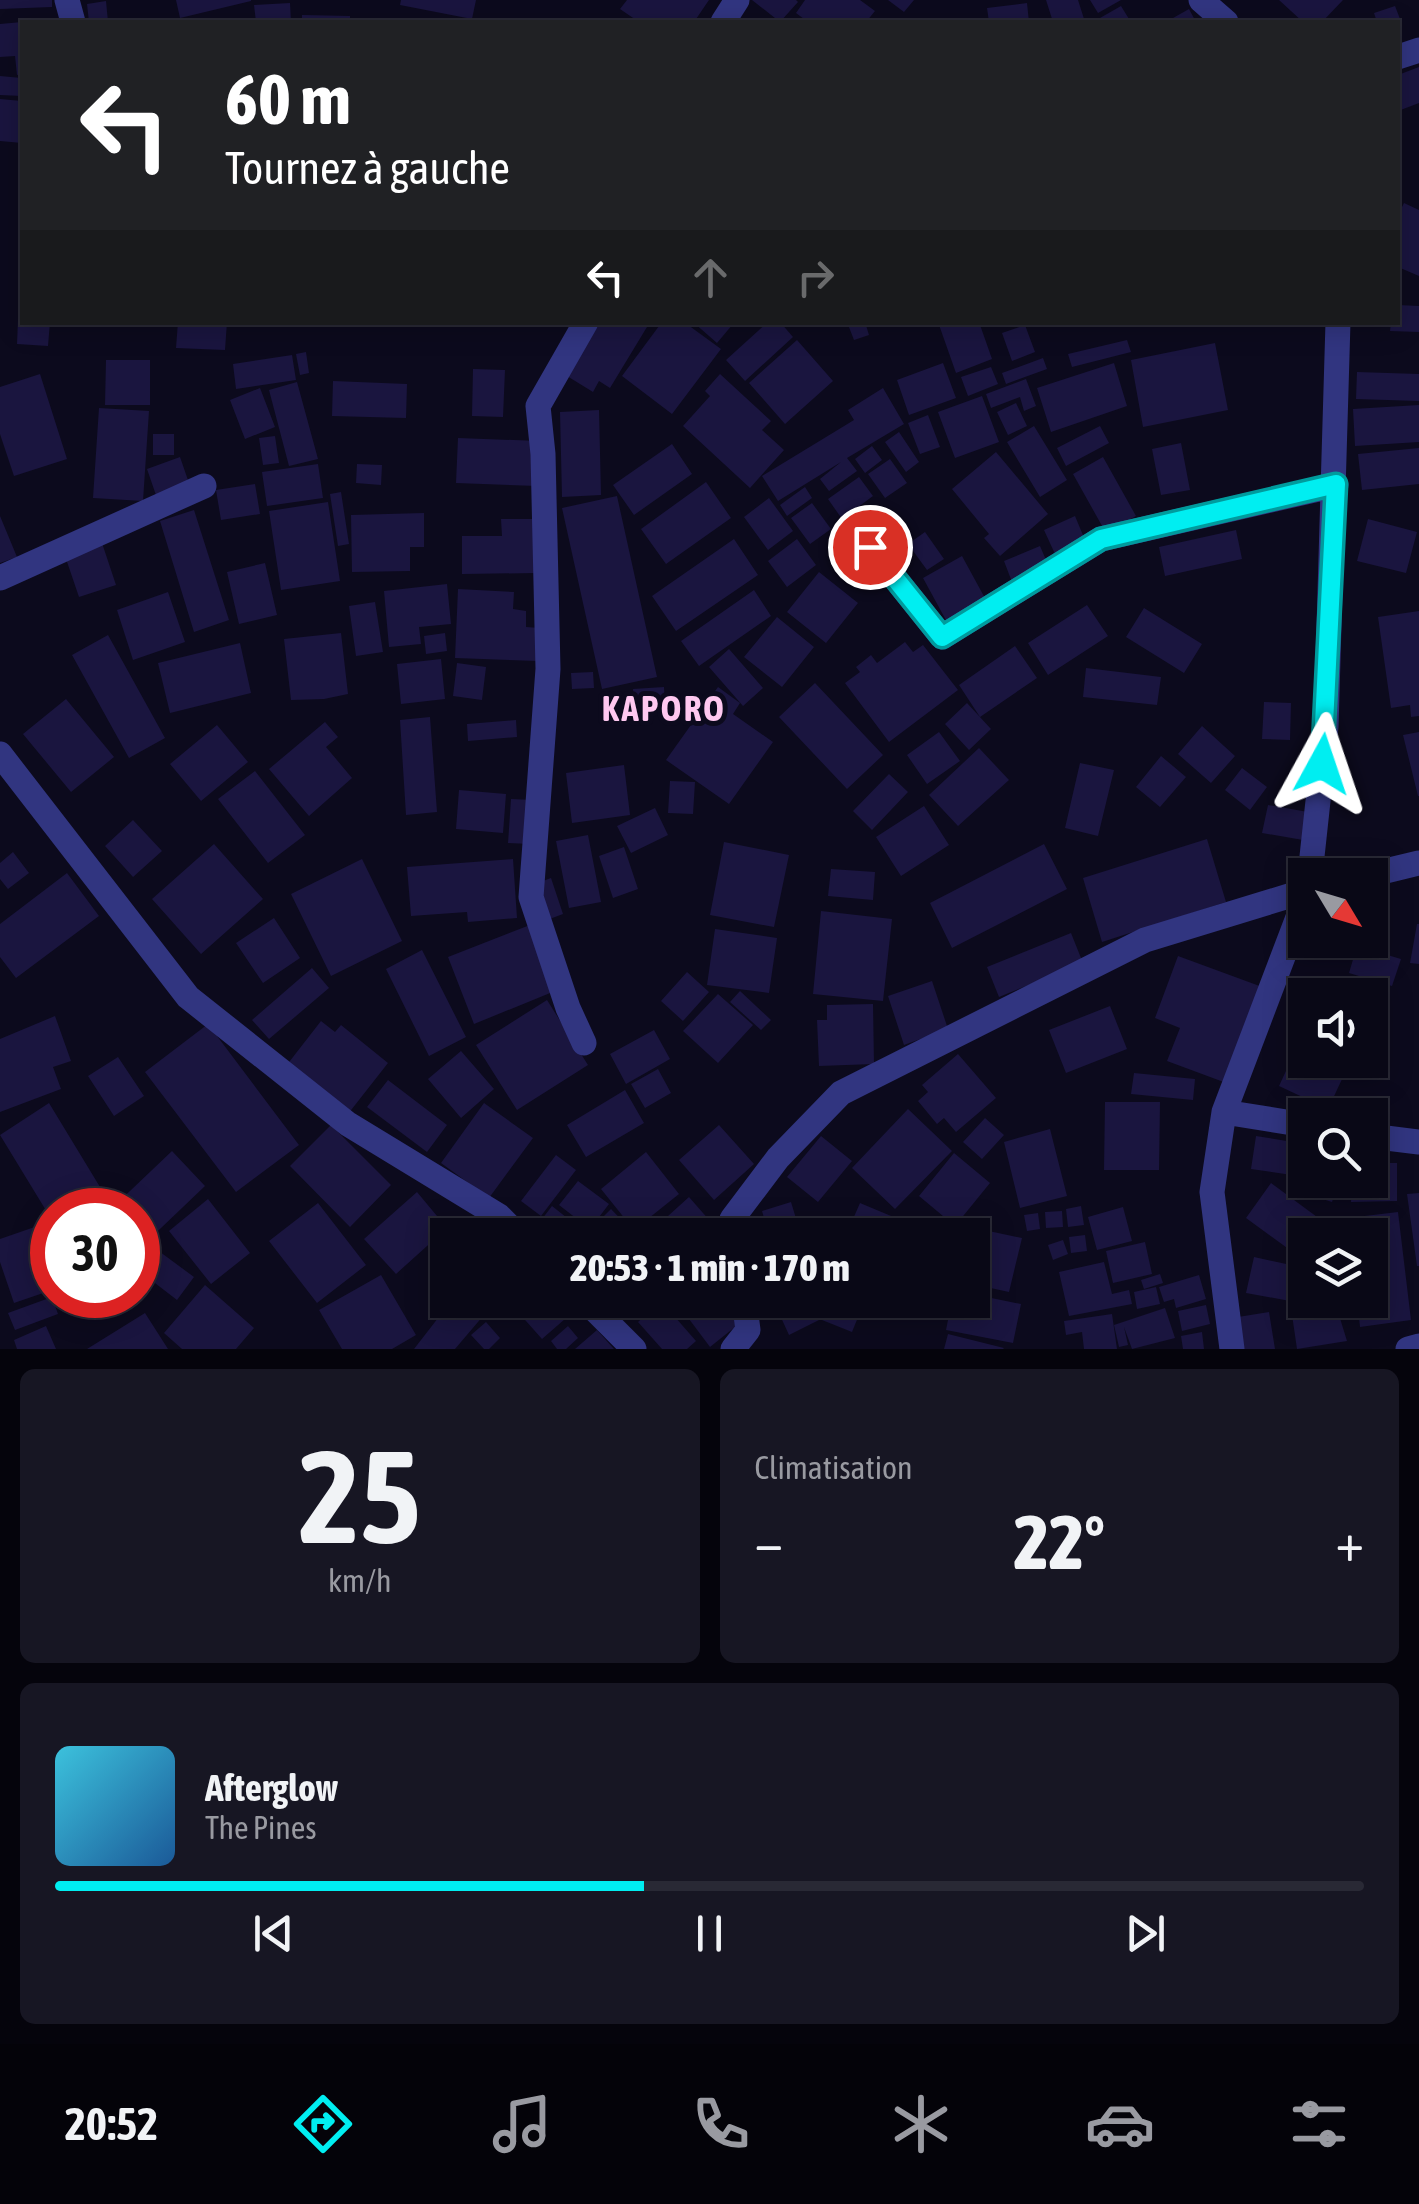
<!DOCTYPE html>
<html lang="fr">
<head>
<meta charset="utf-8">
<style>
  body { margin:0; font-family:"Asap Condensed",sans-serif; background:#171623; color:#f1f3f6; height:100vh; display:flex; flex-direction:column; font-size:38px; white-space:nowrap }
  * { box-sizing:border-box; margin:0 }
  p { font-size:32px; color:#999aa1 }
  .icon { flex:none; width:55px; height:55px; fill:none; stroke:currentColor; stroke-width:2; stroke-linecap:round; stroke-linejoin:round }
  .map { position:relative; height:1349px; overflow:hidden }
  .sheet { display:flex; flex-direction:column; gap:20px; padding:20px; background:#05040c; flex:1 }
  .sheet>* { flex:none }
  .top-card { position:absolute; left:20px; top:20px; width:1380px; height:305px; border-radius:0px; box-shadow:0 5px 25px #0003,0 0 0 2px #292935; background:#202124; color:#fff; overflow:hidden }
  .needle { width:65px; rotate:128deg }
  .controls { position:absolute; left:1288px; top:858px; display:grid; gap:20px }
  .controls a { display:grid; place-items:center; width:100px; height:100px; border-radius:0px; background:#090816; box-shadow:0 5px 25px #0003,0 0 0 2px #292935; font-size:50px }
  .speed { position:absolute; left:30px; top:1188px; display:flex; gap:20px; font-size:50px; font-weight:700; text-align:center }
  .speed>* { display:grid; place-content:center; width:130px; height:130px; border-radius:50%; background:#090816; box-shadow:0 5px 25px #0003,0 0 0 2px #292935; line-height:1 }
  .speed .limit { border:15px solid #d22; background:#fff; color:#111 }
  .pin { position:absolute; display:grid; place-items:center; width:85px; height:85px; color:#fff; margin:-42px; border:5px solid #fff; border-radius:50%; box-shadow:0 2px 10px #0007 }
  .me { position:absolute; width:110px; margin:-55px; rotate:5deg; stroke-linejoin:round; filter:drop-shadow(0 0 8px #0008) }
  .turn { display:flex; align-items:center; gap:35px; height:210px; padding:0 40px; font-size:45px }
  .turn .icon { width:130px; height:130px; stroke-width:2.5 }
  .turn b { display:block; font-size:70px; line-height:85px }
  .lanes { display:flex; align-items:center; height:95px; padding:0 40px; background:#0003; justify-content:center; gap:50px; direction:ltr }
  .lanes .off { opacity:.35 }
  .big { font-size:75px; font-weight:800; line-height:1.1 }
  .sheet .card { flex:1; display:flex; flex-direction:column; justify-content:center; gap:15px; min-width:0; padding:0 35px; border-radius:15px; background:#171623 }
  .sheet .dial { align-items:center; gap:0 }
  .dial b { font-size:130px; line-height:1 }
  .song { display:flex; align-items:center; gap:30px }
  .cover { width:120px; height:120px; border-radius:15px; background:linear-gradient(135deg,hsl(190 70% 55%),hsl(210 70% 35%)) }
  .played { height:10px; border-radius:5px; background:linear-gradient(90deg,#00eef1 45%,#292935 45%) }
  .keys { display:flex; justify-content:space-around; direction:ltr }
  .heat { display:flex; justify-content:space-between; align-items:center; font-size:55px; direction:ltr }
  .sheet .tiles { flex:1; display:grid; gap:20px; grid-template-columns:1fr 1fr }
  .card:last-child { grid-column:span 2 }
  .trip { position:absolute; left:430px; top:1218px; width:560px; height:100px; border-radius:0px; background:#090816; box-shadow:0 5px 25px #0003,0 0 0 2px #292935; font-weight:800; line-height:100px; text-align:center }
  .menu { display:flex; height:160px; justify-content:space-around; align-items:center; background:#040309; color:#999aa1 }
  .menu .icon { width:70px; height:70px }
  .menu .active { color:#00eef1 }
  .menu b { font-size:45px; color:#f1f3f6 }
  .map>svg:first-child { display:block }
  .building { fill:#1a153f }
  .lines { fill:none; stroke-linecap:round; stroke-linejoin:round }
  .minor { stroke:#313580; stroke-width:25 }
  .route-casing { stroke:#009b9d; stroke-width:25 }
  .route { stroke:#00eef1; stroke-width:18 }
  .labels { text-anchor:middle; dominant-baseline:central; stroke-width:10; stroke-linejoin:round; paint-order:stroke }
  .district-label { font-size:35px; font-weight:bold; letter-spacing:2.5px; fill:#ffc8f0; stroke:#0c0a1d }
</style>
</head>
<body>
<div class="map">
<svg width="1419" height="1349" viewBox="0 0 1419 1349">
  <rect width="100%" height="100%" fill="#0c0a1d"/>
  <path class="building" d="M0 0H52V7L0 9Z
    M176 0H251V1L180 18Z
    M401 0H476L472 19 400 5Z
    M627 0H709L694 22H639L620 9Z
    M752 0H796L798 2 780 22Z
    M805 0H860L875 11 866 22H808L796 13Z
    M888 0H914L904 12Z
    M1046 0H1078L1085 22H1053Z
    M1090 0H1121L1098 13Z
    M1279 0H1343L1322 22H1303Z
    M106 1 108 22H89L87 4Z
    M290 3 291 22H256L254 5Z
    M1027 3 1029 22H989L987 8Z
    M1121 6 1129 19 1122 22H1093Z
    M1395 6 1402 24 1377 22 1374 13Z
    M1189 9 1196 22H1166Z
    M302 15 350 16V22H302Z
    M22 22V74L17 75 15 56 0 57V24Z
    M1419 67V103L1398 111V75Z
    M0 76 22 78V96L0 95Z
    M0 99 22 101V143L0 141Z
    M1404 203 1419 210V276L1398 267V207L1401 209Z
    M1398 305 1419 306V332L1390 331 1391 322H1398Z
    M18 320 50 322 48 346 17 344Z
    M178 322H227L225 350 176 348Z
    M600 322H650L610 388 599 381 593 392 567 376Z
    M662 322H684L721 349 672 414 622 376Z
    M693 322H732L733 324 717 343Z
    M768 322H780L793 337 745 381 726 360Z
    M847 322H865L869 335 854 340Z
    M938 322H979L992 359 956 373Z
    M1025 325 1035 352 1012 361 1002 333Z
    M797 340 833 381 785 424 749 383Z
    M1127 340 1131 352 1072 367 1068 354Z
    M1215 343 1228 410 1143 427 1131 360Z
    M306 352 309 373 300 375 296 354Z
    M292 355 296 380 236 389 233 364Z
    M1043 358 1047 369 1006 384 1002 373Z
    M106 360H150V405H105Z
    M943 363 956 398 909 415 897 380Z
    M1114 363 1127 406 1051 432 1037 388Z
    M991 367 998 384 968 396 961 377Z
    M473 369 505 370 503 417 472 416Z
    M1357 372 1419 374V401L1356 399Z
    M40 374 67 459 14 476 0 434V387Z
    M720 374 771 421 762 430 784 450 750 488 683 426 710 396 705 391Z
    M1026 379 1036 406 1024 411 1020 397 991 408 986 394Z
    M333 381 407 384 406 418 332 416Z
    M297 382 318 459 289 466 269 390Z
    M260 388 275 427 245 439 230 400Z
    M883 388 904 424 847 458 857 471 829 491 820 479 841 462 778 501 762 476 854 420 848 410Z
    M982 396 999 442 955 458 938 412Z
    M1016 403 1027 426 1008 435 997 412Z
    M1419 405V442L1355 446 1353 409Z
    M99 408 149 411 143 501 93 498Z
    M599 410 601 495 562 497 560 412Z
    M928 415 940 447 920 454 908 423Z
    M1034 426 1067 480 1040 497 1007 442Z
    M1100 426 1109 443 1066 466 1057 448Z
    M899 432 919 462 906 472 885 442Z
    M153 434H174V455H153Z
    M275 436 279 463 263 465 259 438Z
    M458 438 539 441 537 486 456 483Z
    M1181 443 1190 490 1161 495 1152 449Z
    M672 444 692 474 634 515 613 485Z
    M872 446 882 460 865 473 855 459Z
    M1419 448V484L1362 490 1358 454Z
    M996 452 1048 514 1000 556 984 538 989 534 952 489Z
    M180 457 190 486 157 498 147 469Z
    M1103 457 1136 516 1106 533 1073 474Z
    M890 459 907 483 885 498 868 474Z
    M318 464 323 498 267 506 262 472Z
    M357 464 382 465 381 485 356 483Z
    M859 477 873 496 842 519 828 499Z
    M706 482 731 518 666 564 641 529Z
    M255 484 260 514 221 520 216 490Z
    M805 487 812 498 787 516 780 505Z
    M341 492 349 544 338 546 330 494Z
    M617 496 657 677 602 689 562 508Z
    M769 498 793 531 768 550 744 517Z
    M328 502 340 581 281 590 269 511Z
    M812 503 831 529 810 544 791 518Z
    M194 510 229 620 194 632 160 521Z
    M424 513V547H410V571L352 572 351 515Z
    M0 516 17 557 0 563Z
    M1075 516 1085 540 1055 554 1044 530Z
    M501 519H536V573L462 574V536H502Z
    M1368 519 1417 532 1406 573 1357 561Z
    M1236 530 1242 559 1165 576 1159 547Z
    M925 532 944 559 927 570 908 544Z
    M100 537 116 585 79 597 63 550Z
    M734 539 758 575 676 631 652 596Z
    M797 539 816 565 787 587 768 561Z
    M1040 546 1049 567 1012 582 1004 561Z
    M962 556 986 600 947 622 923 578Z
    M265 563 277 615 239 624 227 572Z
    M819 572 858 603 826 643 787 612Z
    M447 584 451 624 419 627 421 644 389 647 384 591Z
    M458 589 514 592 513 609 526 611V627L540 628 538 661 455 658Z
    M754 590 771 616 699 666 681 641Z
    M168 592 185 642 133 660 117 610Z
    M375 602 383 652 356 656 349 606Z
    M1087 605 1108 636 1048 675 1028 643Z
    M1144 608 1202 644 1184 673 1126 637Z
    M1419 611V716L1411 717 1410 705 1391 708 1378 617Z
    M777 617 814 647 782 687 744 657Z
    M341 633 348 694 324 699 291 700 284 639Z
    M445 633 447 651 426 654 424 636Z
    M108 635 165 738 129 758 72 655Z
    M905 642 913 652 923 645 958 690 889 742 845 683 860 672 856 667 871 655 877 663Z
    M240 643 251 693 170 713 158 663Z
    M1015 646 1037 678 980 717 959 685Z
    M729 649 763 688 743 706 709 667Z
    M441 659 445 699 401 704 397 664Z
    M457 663 486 667 482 700 453 696Z
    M1086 668 1161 677 1157 705 1083 697Z
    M593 672 594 688 572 689 571 673Z
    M815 683 883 755 847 789 779 717Z
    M664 687 665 706 634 708 633 689Z
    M718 687 740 703 733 714 773 742 729 804 666 760Z
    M66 699 114 757 71 792 23 734Z
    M1264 702 1291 703 1290 740 1262 739Z
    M967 703 991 729 969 750 945 724Z
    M430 717 437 812 406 815 400 720Z
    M516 720 517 737 468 741 467 724Z
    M325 722 338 737 326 747 352 778 309 816 269 769Z
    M217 725 248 762 201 801 170 764Z
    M1202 726 1235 756 1211 783 1178 754Z
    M939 732 960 761 927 784 907 755Z
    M1419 732V796H1418L1403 735Z
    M979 748 1009 780 958 826 929 795Z
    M1161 756 1186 777 1160 807 1136 787Z
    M1080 763 1114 770 1098 836 1065 828Z
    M624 765 630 815 572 823 566 773Z
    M1242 768 1267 787 1250 810 1225 790Z
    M255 771 305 835 268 863 218 799Z
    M889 774 908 792 872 830 853 811Z
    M670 781 695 782 693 814 668 813Z
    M459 790 506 794 503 833 456 829Z
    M511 799 533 800 530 844 508 843Z
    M1268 805 1308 812 1303 840 1262 833Z
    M924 806 949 845 901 876 876 837Z
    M655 808 668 835 631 853 617 826Z
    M133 820 162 851 133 877 105 846Z
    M588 835 601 902 569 908 556 841Z
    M1207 839 1226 902 1102 942 1083 878Z
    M724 842 789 855 774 927 710 915Z
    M214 844 263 899 201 954 152 899Z
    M1044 844 1067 889 952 948 930 903Z
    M624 847 638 889 613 898 599 856Z
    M13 852 29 873 8 889 0 879V863Z
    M362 859 402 941 331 976 291 894Z
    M513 859 517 918 468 922 467 912 411 916 407 867Z
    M831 869 875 872 873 900 828 896Z
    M67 873 99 916 16 978 0 957V924Z
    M551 878 563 914 547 920 535 884Z
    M821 911 892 919 883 1001 813 994Z
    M274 918 300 958 263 983 236 943Z
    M1417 924H1419V964L1410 963Z
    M530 925 555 991 474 1024 448 957Z
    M715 929 777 938 769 993 707 985Z
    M1071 933 1083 963 999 997 987 967Z
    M1357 946 1401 959 1392 986 1349 973Z
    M422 950 466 1037 429 1056 386 969Z
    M1178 956 1265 988 1229 1084 1167 1061 1180 1028 1155 1018Z
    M312 968 329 988 269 1039 252 1020Z
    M687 972 709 992 683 1021 661 1001Z
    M932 981 948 1029 904 1045 888 996Z
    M740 991 771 1020 761 1030 730 1002Z
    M718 994 753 1025 718 1063 683 1031Z
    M547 1000 588 1065 517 1110 476 1045Z
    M873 1004 874 1064 819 1066 817 1020H827V1005Z
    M1110 1006 1127 1049 1066 1073 1049 1030Z
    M55 1016 71 1061 53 1067 61 1089 0 1112V1039Z
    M321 1021 335 1032 341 1025 388 1063 348 1114 286 1066Z
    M208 1024 299 1145 236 1192 145 1072Z
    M654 1030 670 1059 626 1084 610 1054Z
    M1305 1030V1060H1351L1328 1109 1279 1086Z
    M461 1051 494 1089 461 1118 428 1079Z
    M958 1054 996 1098 956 1132 944 1118 937 1124 918 1101 928 1092 922 1085Z
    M118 1057 144 1096 114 1116 88 1076Z
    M658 1069 671 1093 645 1108 631 1084Z
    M1134 1073 1195 1079 1193 1100 1131 1094Z
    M388 1080 447 1125 427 1152 367 1107Z
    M625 1090 644 1123 586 1157 567 1125Z
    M1105 1102H1160L1159 1170H1104Z
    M49 1103 100 1187 61 1210H52L50 1217 0 1135Z
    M484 1103 533 1138 489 1198 441 1163Z
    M908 1109 952 1151 895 1209 852 1168Z
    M985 1118 1004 1135 982 1159 963 1142Z
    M331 1125 391 1185 350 1227 290 1166Z
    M719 1125 754 1164 714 1200 679 1160Z
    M1050 1129 1067 1196 1020 1208 1004 1142Z
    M821 1136 852 1161 818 1202 787 1177Z
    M1256 1136 1305 1144V1177L1251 1169Z
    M172 1151 205 1186 138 1250V1210H110Z
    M646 1152 679 1194 634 1230 601 1189Z
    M954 1153 990 1183 955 1226 919 1196Z
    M556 1155 576 1170 541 1216 521 1201Z
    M1370 1163H1397V1201L1351 1202 1352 1180H1370Z
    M1315 1180H1339L1332 1202 1310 1195Z
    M578 1181 609 1204 590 1229 559 1205Z
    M1271 1183 1332 1228 1326 1235H1305V1261L1246 1218Z
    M417 1192 447 1228 396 1274 364 1239Z
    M1419 1193V1266H1417L1407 1194Z
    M689 1197 710 1221 695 1235H685L668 1216Z
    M208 1199 250 1253 211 1284 169 1231Z
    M791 1202 801 1235H769L762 1211Z
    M318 1203 366 1265 317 1303 269 1241Z
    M860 1203 903 1221 898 1235H846Z
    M552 1206 581 1229 577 1235H546L536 1227Z
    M1081 1206 1084 1225 1068 1227 1066 1209Z
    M1123 1207 1132 1241 1097 1250 1088 1217Z
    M611 1209 634 1233 585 1235Z
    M1062 1211 1063 1227 1046 1228 1045 1212Z
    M1398 1212 1411 1320 1360 1327 1357 1300H1370V1235H1349L1348 1218Z
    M1038 1213 1040 1229 1027 1231 1024 1215Z
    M659 1217 675 1235H640Z
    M52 1221V1290L14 1303 0 1262V1239Z
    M984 1230 1022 1238 1009 1292 972 1284Z
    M1085 1235 1087 1251 1071 1253 1069 1237Z
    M1063 1240 1068 1254 1053 1260 1048 1245Z
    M1145 1242 1152 1274 1113 1283 1106 1251Z
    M152 1246 194 1277 177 1300 138 1270Z
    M1254 1257 1305 1268V1300H1344L1339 1315 1347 1341 1297 1349 1290 1301 1246 1293Z
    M1104 1262 1112 1294 1129 1290 1132 1304 1069 1316 1059 1272Z
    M1160 1274 1163 1283 1144 1289 1141 1280Z
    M381 1275 416 1335 392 1349H342L319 1310Z
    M1199 1275 1206 1299 1176 1308 1174 1299 1164 1302 1159 1287Z
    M205 1285 254 1328 236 1349H182L164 1333Z
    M1156 1287 1160 1304 1137 1309 1134 1292Z
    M972 1294 1021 1304 1013 1343 946 1330 952 1300H972Z
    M52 1297 58 1314 15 1330 8 1313Z
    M452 1300H465L472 1305 477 1300 495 1302 455 1349H414Z
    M513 1300H563L573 1312 542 1339 510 1303Z
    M630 1300H653L635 1317 624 1305Z
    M680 1300H730L745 1319 710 1347 677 1303Z
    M773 1300H812L821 1319 789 1335Z
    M830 1300H865L852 1332 822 1320Z
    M661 1301 696 1341 687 1349H662L638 1322Z
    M1206 1305 1210 1324 1182 1331 1178 1311Z
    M1165 1308 1175 1338 1132 1349 1124 1327 1128 1345 1119 1347 1114 1325Z
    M1269 1312 1275 1349H1244L1238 1317Z
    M145 1313 168 1349H87Z
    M1112 1314 1117 1349H1084L1082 1332 1066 1335 1064 1321Z
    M486 1322 500 1338 489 1349H484L471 1335Z
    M46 1326 56 1349H17L14 1340Z
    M568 1326 578 1338 566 1349H557L551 1341Z
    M597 1330 614 1349H575Z
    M1202 1332 1204 1349H1183L1181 1336Z
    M948 1334 1004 1348 1003 1349H944Z"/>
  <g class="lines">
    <path class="minor" d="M67 0 73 22
      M1201 0 1226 22
      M723 22 737 0
      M1398 57 1419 50
      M870 547 942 637 1101 539 1336 485
      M0 578 204 486
      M0 754 188 997 348 1124 499 1216 518 1235
      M1310 875 1326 727 1338 322
      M1369 875 1419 863
      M584 1043 568 1008 531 897 548 669 543 454 538 406 586 322
      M1224 1112 1305 1125
      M1370 1136 1419 1142
      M734 1235 732 1219 778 1158 841 1093 1145 940 1305 891
      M585 1300 634 1349
      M733 1349 748 1330 744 1300
      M1232 1349 1212 1192 1224 1112 1305 899
      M1408 1349 1419 1346"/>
  </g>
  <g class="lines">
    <g class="route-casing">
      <path id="route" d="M870 547 942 637 1101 539 1336 484 1322 764"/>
    </g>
    <use href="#route" class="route"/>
  </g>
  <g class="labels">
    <g class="district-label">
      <text x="664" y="708">KAPORO</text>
    </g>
  </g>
</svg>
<div class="controls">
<a><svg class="needle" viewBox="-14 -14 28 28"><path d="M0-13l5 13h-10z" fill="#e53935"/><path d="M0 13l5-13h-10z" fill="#999aa1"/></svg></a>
<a><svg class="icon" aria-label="sound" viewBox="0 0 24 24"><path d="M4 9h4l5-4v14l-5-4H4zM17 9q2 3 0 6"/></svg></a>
<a><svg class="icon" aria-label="search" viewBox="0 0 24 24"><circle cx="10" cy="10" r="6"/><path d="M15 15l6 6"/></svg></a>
<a><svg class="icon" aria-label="layers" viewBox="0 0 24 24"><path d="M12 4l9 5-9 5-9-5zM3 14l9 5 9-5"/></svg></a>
</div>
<div class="speed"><div class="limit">30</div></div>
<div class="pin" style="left:870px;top:547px;background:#d93025"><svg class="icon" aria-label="arrive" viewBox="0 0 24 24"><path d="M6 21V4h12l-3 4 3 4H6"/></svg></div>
<svg class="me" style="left:1322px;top:764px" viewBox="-20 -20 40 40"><path d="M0-17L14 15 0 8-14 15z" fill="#00eef1" stroke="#fff" stroke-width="4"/></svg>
<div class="trip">20:53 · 1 min · 170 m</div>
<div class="top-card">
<div class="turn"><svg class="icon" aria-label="left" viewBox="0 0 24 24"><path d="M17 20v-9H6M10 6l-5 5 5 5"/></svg><div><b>60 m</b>Tournez à gauche</div></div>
<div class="lanes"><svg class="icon" aria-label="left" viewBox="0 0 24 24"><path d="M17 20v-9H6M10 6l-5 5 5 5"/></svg><svg class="icon off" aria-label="ahead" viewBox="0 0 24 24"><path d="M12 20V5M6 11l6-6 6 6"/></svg><svg class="icon off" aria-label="right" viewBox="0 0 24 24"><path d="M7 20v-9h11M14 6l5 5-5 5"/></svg></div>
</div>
</div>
<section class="sheet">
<div class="tiles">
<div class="card dial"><b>25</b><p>km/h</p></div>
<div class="card"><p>Climatisation</p>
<div class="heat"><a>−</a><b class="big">22°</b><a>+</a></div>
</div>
<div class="card">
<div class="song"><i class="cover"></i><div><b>Afterglow</b><p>The Pines</p></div></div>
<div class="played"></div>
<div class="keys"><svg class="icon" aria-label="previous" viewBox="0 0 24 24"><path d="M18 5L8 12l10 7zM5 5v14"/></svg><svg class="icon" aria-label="pause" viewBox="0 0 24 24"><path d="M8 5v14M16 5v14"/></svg><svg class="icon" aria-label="next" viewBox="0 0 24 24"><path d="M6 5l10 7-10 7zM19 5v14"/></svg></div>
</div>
</div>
</section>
<nav class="menu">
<b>20:52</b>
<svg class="icon active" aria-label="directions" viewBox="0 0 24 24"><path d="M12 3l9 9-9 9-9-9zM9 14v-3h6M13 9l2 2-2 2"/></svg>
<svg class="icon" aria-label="music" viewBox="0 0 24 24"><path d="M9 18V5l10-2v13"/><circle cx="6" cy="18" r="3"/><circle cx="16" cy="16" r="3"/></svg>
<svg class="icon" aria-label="phone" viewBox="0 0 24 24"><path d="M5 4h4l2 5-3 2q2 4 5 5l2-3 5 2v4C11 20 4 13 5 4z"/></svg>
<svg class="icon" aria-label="climate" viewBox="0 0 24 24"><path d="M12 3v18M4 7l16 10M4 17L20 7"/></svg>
<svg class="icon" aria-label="car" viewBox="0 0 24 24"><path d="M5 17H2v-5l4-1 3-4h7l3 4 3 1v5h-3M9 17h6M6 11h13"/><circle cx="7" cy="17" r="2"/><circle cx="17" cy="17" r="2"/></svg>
<svg class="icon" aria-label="filters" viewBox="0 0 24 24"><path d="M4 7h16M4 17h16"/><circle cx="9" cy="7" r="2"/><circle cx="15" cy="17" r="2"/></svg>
</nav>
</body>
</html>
